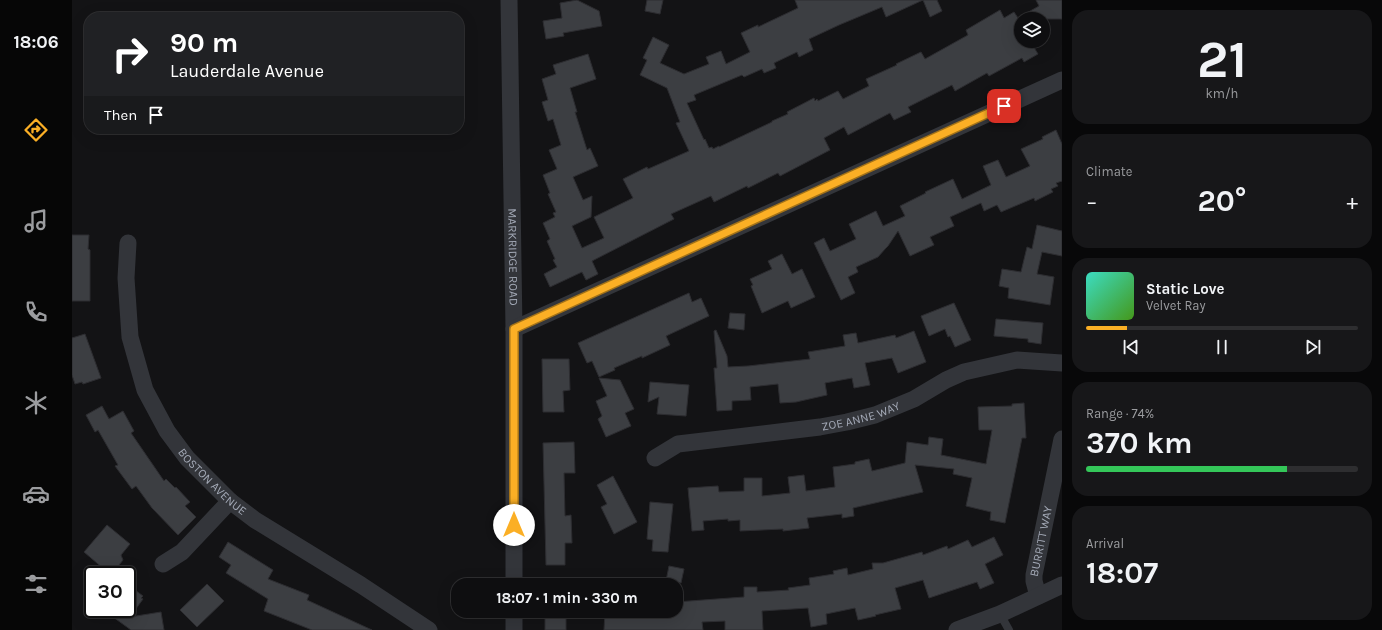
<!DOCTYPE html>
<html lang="en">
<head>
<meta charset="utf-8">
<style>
  body { margin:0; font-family:Karla,sans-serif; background:#171719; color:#f1f3f6; height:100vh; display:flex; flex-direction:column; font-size:15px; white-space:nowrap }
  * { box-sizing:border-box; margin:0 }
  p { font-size:13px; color:#9b9c9f }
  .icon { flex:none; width:22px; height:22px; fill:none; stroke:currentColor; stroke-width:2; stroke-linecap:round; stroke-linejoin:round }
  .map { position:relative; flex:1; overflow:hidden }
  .side { display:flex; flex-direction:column; gap:10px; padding:10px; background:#080809; width:320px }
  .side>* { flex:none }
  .hud { position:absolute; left:12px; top:12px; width:380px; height:122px; border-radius:16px; box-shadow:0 4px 16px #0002,0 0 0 1px #2e2e30; background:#202124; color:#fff; overflow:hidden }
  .tools { position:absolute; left:942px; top:12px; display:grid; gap:8px }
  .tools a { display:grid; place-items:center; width:36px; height:36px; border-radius:50%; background:#0e0e10; box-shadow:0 4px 16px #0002,0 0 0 1px #2e2e30; font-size:20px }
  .speed { position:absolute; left:12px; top:566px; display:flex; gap:8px; font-size:20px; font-weight:700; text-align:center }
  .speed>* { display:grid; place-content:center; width:52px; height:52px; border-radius:50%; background:#0e0e10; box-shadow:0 4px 16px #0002,0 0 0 1px #2e2e30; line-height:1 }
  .speed .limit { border:2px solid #111; border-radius:6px; background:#fff; color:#111 }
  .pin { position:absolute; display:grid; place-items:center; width:34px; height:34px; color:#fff; margin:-17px; border-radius:8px; box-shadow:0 2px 6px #0006 }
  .me { position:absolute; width:44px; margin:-22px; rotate:0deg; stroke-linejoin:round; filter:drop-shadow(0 0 3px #0008) }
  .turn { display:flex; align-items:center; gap:14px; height:84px; padding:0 20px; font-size:18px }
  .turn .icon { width:52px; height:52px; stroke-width:2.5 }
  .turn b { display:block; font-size:28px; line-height:34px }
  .then { display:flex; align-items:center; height:38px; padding:0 20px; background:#0003; gap:8px; font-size:15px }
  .big { font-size:30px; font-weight:700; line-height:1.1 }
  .side .widget { flex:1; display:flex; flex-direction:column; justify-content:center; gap:6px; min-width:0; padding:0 14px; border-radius:16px; background:#171719 }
  .side .dial { align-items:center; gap:0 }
  .dial b { font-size:52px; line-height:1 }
  .song { display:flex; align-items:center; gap:12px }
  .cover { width:48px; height:48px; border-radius:6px; background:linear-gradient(135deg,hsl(170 70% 55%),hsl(100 70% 35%)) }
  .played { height:4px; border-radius:2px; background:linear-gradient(90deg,#fbaf25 15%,#2e2e30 15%) }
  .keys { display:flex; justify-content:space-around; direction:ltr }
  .heat { display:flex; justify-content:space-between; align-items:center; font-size:22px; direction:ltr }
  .charge { height:6px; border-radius:3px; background:linear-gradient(90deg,#34c759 74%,#2e2e30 0) }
  .trip { position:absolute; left:379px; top:578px; width:232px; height:40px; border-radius:16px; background:#0e0e10; box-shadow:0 4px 16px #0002,0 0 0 1px #2e2e30; font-weight:700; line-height:40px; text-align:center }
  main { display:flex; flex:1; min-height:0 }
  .tab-bar { display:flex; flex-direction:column; width:72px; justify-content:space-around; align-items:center; background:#060606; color:#9b9c9f }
  .tab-bar .icon { width:28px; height:28px }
  .tab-bar .on { color:#fbaf25 }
  .tab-bar b { font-size:18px; color:#f1f3f6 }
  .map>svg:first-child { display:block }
  .building { fill:#3c3e42; stroke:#2d2d31 }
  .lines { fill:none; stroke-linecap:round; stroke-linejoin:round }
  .service { stroke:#33353a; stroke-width:8 }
  .minor { stroke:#33353a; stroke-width:17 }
  .route-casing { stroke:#a37218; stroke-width:10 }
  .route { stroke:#fbaf25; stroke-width:7 }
  .labels { text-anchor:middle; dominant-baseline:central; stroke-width:4; stroke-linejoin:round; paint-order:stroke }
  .street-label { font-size:12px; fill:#a3a9b6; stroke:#0e0e0f }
</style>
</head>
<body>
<main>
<nav class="tab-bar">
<b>18:06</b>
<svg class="icon on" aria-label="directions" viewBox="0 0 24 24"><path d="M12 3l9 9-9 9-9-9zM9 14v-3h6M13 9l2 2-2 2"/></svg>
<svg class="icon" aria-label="music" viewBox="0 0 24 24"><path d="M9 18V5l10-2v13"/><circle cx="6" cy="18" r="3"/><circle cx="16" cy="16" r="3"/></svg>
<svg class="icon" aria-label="phone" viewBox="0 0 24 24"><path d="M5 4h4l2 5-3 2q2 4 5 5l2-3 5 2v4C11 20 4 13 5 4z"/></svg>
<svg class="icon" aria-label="climate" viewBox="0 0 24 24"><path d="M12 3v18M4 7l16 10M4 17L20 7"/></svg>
<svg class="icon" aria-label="car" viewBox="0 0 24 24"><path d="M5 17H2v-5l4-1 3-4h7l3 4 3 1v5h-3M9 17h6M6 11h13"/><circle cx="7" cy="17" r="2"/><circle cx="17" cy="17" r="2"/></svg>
<svg class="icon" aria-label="filters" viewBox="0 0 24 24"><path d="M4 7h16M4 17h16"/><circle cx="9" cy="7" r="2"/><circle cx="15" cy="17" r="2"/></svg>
</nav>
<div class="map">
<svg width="990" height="630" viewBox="0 0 990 630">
  <rect width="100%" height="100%" fill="#131315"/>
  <path class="building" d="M505 0 527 11 530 26 491 33 492 36 474 39 471 21 490 18 488 3Z
    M575 0H591L588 14 573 11Z
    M723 0H865L870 11 858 17 851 0 814 17 810 7 767 25 737 39 741 50 727 57 725 52 702 63 704 68 692 73 690 69 672 77 670 75 622 95 624 100 615 103 632 140 633 139 637 148 640 147 641 149 647 146V147L700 122V121L716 114 715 112 742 98 743 101 745 99 746 101 766 91 771 99 797 86 794 79 825 65 824 64 849 52 853 59 896 35 894 30 928 10 932 18 942 12 946 18 967 6 964 0H990V19H946L949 24V41H958L966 54 952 62 950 58 917 76 915 73 883 91 880 85 836 107 839 112 822 120 818 113 776 135 772 127 752 138 758 150 708 176 706 173 676 188 675 186 642 202 639 196 599 214 602 219 520 261 526 274 514 280 510 272 478 287 472 274 485 267 481 260 483 259 475 241 478 239 471 223 483 217 481 213 484 212 476 194 478 193 471 175 485 169 477 150 489 145 481 119 476 121 470 102 476 100 470 79 484 74 481 65 516 54 524 79 498 88 505 112H503L515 150 518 148 526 166 501 177 511 200 520 196 519 217 500 226 510 248 532 238 522 217 561 198 551 179 575 167 576 169 617 151 604 123 608 122 595 88 568 75 575 60 571 58 581 37 597 45 588 63 612 74 637 64 634 57 649 51 654 64 678 52 669 33 686 25V27L726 8Z
    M984 130 990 144V181L984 183 986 186 979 189 981 192 963 201 962 198 929 212 925 205 912 211 909 203 878 217 882 226 858 237 862 245 838 256 826 231 816 246 814 248 806 257 784 267 786 272 776 277 783 293 769 300 742 243 752 238 758 251 784 239 777 224 804 211 811 226 833 216 828 206 854 193 853 192 881 179 890 199 919 185 911 166 926 160 934 177 958 166 949 149 971 139 970 137Z
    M965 225 990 231V256L970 252 965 274 982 277 978 305 936 298 937 288 927 286 930 269 949 272 955 247 960 249Z
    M0 235H17L16 249 18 250V301H0Z
    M710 254 720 274 730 269 743 297 719 308 716 301 690 313 679 286 681 285 678 279 700 269 696 261Z
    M617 293 620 302 629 298 637 316 594 336 598 345 570 358V356L542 368 543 370 527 377 520 361 515 363 506 343Z
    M882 303 899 340 883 347 878 336 876 337 873 329 857 336 849 316Z
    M658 313 673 314 672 330 656 328Z
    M924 319 971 323 969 344 956 342V339L922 336Z
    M644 330 655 356 656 367 676 366 738 359 736 352 773 346 771 335 784 333 786 343 823 335 824 338 842 331 854 362 826 373 820 358 793 363 798 385 782 388 780 378 753 383 755 395 724 402 708 403 706 384 678 387 679 400 660 401V410L645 411 642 368H645L642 331Z
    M13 334 29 378 11 384 10 382 3 384 0 375V338Z
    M470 359H497L498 390 491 391 492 412H471Z
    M527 378 548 380 562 409 553 413 559 426 534 437 526 419 530 416 524 401 535 396Z
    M578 382 617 385 614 416 585 414 587 397 576 402Z
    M952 403 954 438H950L933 523 918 520 919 512 894 506 900 478 881 474 882 469 843 465 851 492 781 508 782 516 770 518V514L735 518 737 528 711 531V529L668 531V520L656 521V519L631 521 632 530 620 531 616 488 646 486 647 492 672 491V478H690V496L718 493 716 477 732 475 734 491 763 487 761 467 783 464V462L797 459 800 471 833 463 835 442 856 445 857 437 871 439 869 455 914 464 920 430H907L906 407 940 406V404Z
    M30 406 37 419 51 411 62 431 59 433 92 481 94 479 103 488 104 487 118 502 113 506 124 517 106 535 80 508 64 486 60 489 43 466 46 465 26 430 23 432 14 415Z
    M502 442 503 473H492L493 516 499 515 500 543H493V565H474L471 443Z
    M541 476 565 522 542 534 529 507 535 504 525 485Z
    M578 502 601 504 596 552 580 551 581 540 575 539Z
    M35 525 58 544 49 555 51 560 39 575 12 552Z
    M922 537 931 555 913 564 922 583 908 589 905 582 857 598 851 580 823 588 829 609 803 615 804 616 786 620 783 608 754 614 755 624 739 627 736 608 690 611 691 630H653V621L630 622 631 630H532L533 611H561V617L592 618 593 617V611H604V602L672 597V587H685V592L717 590 716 588 738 585 737 578 762 574 761 571 775 568 776 575 801 569 800 563H811L850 552 851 555 875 546 876 549 896 540 900 547Z
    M156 542 201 570 196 579 237 595 235 600 300 630H240L192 611 196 599 154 573 159 565 147 557Z
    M597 566 612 569 609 583 594 581Z
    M55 584 71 596 69 598 71 599 58 617 89 612 92 630H59L30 609H55Z
    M135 584 152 601 125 627 108 610Z
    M473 611H494V630H473Z"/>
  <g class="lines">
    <path class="service" d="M928 614 937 630"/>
    <g class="minor">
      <path id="s1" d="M437 0 442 329V585"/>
      <path id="s2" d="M56 243 54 278 58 337 73 390 95 431 115 458 158 501 183 520 289 585 357 630"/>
      <path d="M442 329 990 80"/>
      <path id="s3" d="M583 458 606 444 748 427 775 422 803 415 842 399 874 380 892 372 945 360 990 363"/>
      <path d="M91 564 110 552 158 501"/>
      <path id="s4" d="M966 596 962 581V575L990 439"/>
      <path d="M442 611V630"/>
      <path d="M885 630 928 614 990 585"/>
    </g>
  </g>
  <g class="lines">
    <g class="route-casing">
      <path id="route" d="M442 525V329L932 106"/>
    </g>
    <use href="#route" class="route"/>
  </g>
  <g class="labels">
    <g class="street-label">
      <text stroke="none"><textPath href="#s1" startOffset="257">MARKRIDGE ROAD</textPath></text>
      <text stroke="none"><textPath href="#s3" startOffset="212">ZOE ANNE WAY</textPath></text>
      <text stroke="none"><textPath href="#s2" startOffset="264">BOSTON AVENUE</textPath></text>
      <text stroke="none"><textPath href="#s4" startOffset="56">BURRITT WAY</textPath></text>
    </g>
  </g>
</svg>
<div class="tools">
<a><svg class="icon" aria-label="layers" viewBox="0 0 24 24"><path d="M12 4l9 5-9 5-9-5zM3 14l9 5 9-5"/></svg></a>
</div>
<div class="speed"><div class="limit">30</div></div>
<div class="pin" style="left:932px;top:106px;background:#d93025"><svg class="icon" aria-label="arrive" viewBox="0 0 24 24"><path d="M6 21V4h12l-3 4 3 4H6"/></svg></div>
<svg class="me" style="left:442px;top:525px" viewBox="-20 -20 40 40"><circle r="19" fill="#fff"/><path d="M0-13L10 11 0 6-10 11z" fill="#fbaf25"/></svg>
<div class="trip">18:07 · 1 min · 330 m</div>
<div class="hud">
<div class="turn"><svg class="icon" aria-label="right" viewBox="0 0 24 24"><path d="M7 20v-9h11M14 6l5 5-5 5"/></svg><div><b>90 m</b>Lauderdale Avenue</div></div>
<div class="then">Then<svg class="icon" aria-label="arrive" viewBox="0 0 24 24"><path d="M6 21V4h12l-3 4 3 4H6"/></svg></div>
</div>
</div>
<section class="side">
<div class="widget dial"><b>21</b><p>km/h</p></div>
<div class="widget"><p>Climate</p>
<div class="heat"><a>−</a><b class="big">20°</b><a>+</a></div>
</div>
<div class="widget">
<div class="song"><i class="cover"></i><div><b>Static Love</b><p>Velvet Ray</p></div></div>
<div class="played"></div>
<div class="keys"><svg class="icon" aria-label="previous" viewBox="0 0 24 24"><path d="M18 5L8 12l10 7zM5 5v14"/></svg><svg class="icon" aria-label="pause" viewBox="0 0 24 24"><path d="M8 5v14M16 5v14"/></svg><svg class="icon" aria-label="next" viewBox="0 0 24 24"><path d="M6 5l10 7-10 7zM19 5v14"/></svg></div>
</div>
<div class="widget"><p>Range · 74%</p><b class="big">370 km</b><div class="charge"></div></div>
<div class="widget"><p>Arrival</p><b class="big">18:07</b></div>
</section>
</main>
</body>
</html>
